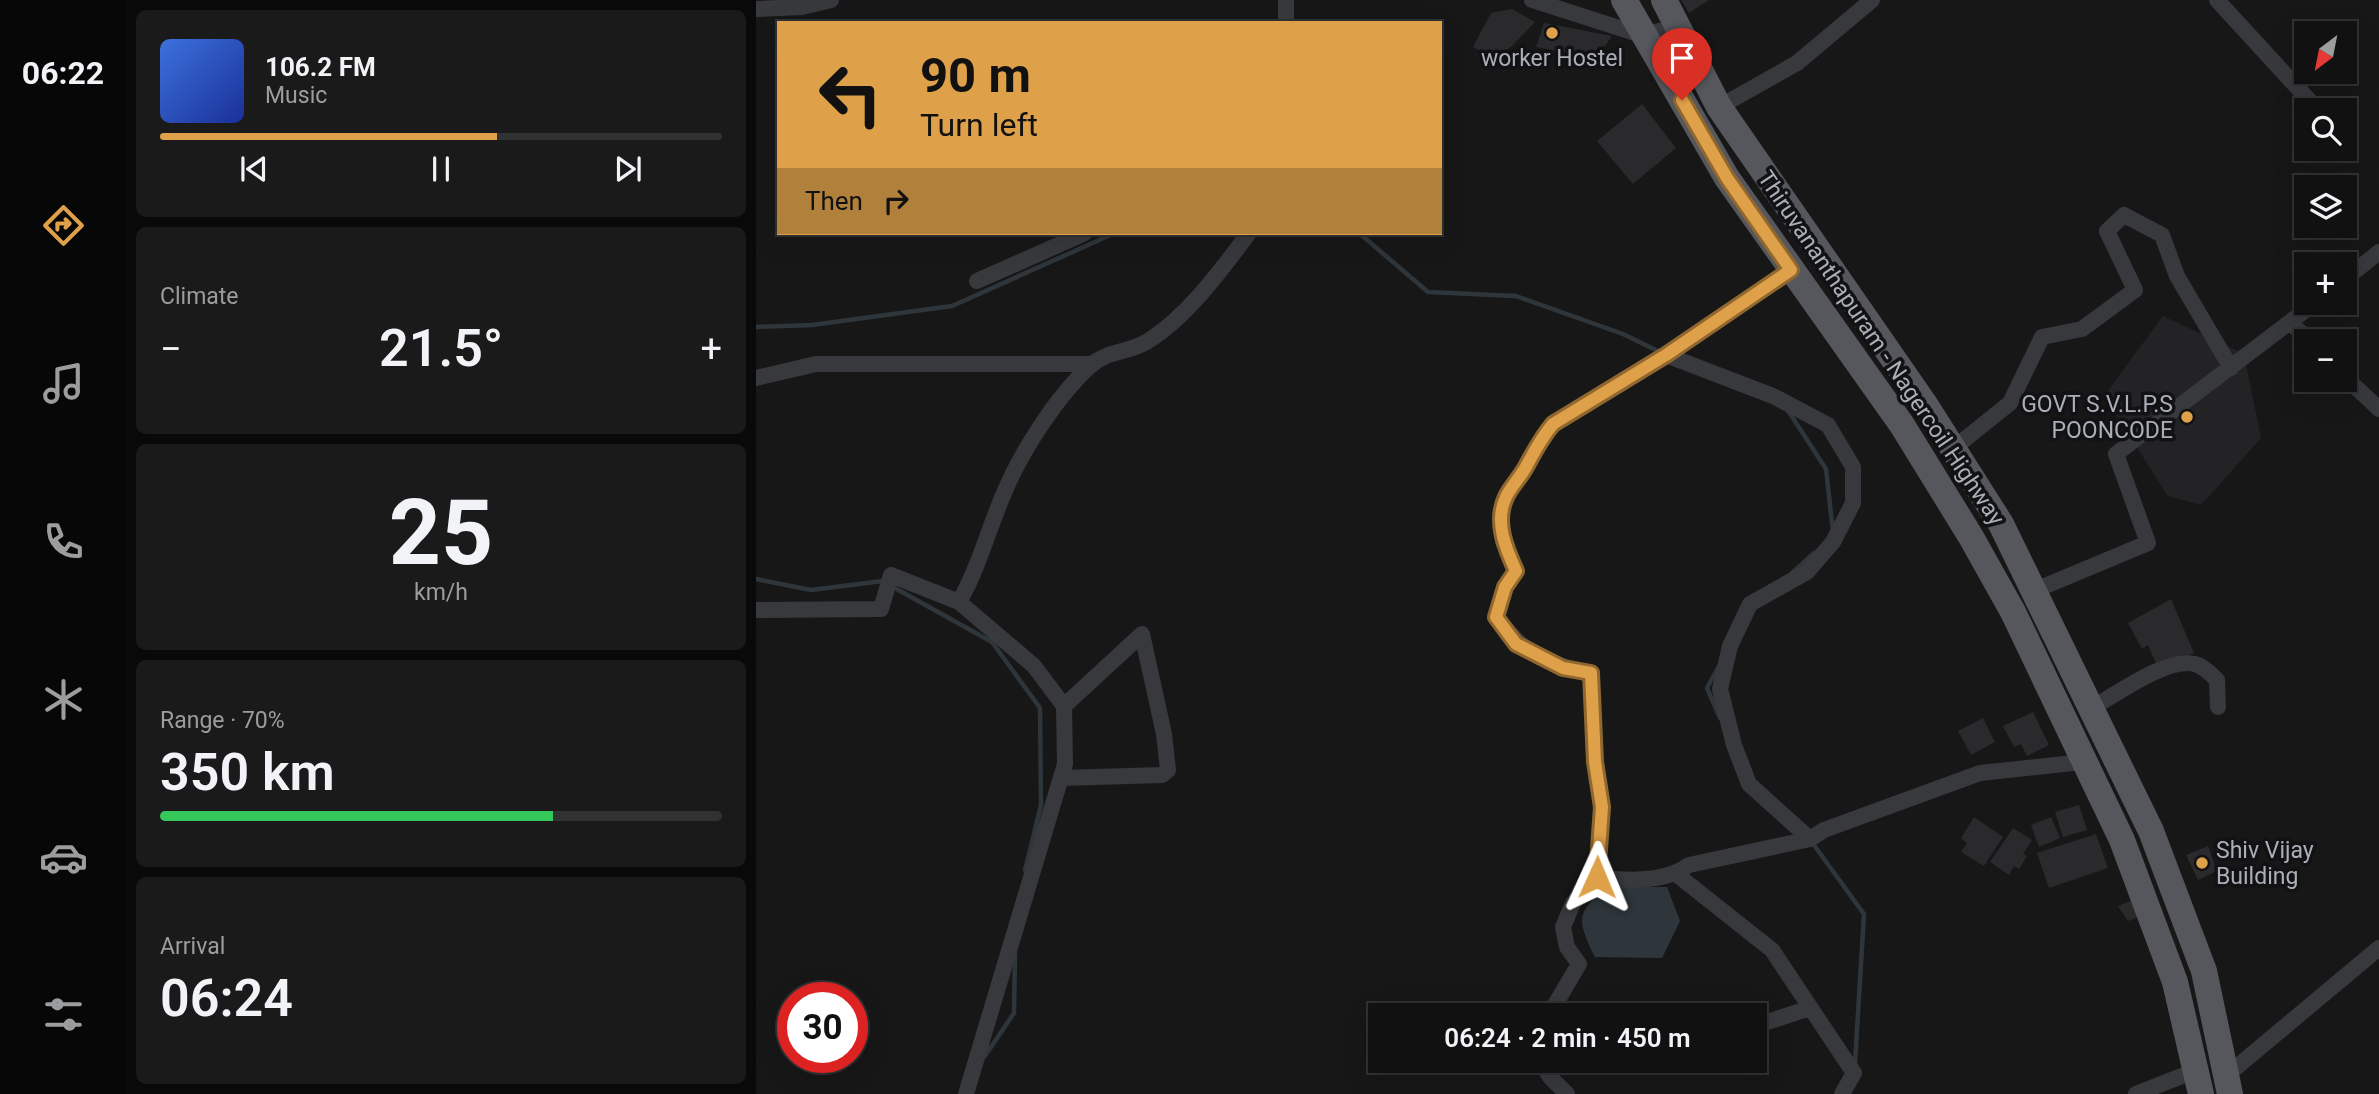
<!DOCTYPE html>
<html lang="en">
<head>
<meta charset="utf-8">
<style>
  body { margin:0; font-family:Roboto,sans-serif; background:#1a1a1b; color:#f1f3f6; height:100vh; display:flex; flex-direction:column; font-size:26px; white-space:nowrap }
  * { box-sizing:border-box; margin:0 }
  p { font-size:23px; color:#9c9d9f }
  .icon { flex:none; width:38px; height:38px; fill:none; stroke:currentColor; stroke-width:2; stroke-linecap:round; stroke-linejoin:round }
  .map { position:relative; flex:1; overflow:hidden }
  .sheet { display:flex; flex-direction:column; gap:10px; padding:10px; background:#09090a; width:630px }
  .sheet>* { flex:none }
  .guide { position:absolute; left:21px; top:21px; width:665px; height:214px; border-radius:0px; box-shadow:0 7px 28px #0002,0 0 0 2px #303132; background:#dea049; color:#111; overflow:hidden }
  .needle { width:46px; rotate:212deg }
  .tools { position:absolute; left:1538px; top:21px; display:grid; gap:14px }
  .tools a { display:grid; place-items:center; width:63px; height:63px; border-radius:0px; background:#111112; box-shadow:0 7px 28px #0002,0 0 0 2px #303132; font-size:35px }
  .speed { position:absolute; left:21px; top:982px; display:flex; gap:14px; font-size:35px; font-weight:700; text-align:center }
  .speed>* { display:grid; place-content:center; width:91px; height:91px; border-radius:50%; background:#111112; box-shadow:0 7px 28px #0002,0 0 0 2px #303132; line-height:1 }
  .speed .limit { border:10px solid #d22; background:#fff; color:#111 }
  .pin { position:absolute; display:grid; place-items:center; width:60px; height:60px; color:#fff; margin:-72px -30px; border-radius:50% 50% 50% 0; rotate:-45deg; box-shadow:0 0 7px #0007 }
  .pin .icon { rotate:45deg }
  .me { position:absolute; width:77px; margin:-38px; rotate:1deg; stroke-linejoin:round; filter:drop-shadow(0 0 5px #0008) }
  .turn { display:flex; align-items:center; gap:24px; height:147px; padding:0 28px; font-size:32px }
  .turn .icon { width:91px; height:91px; stroke-width:2.5 }
  .turn b { display:block; font-size:49px; line-height:60px }
  .then { display:flex; align-items:center; height:66px; padding:0 28px; background:#0003; gap:14px; font-size:26px }
  .big { font-size:52px; font-weight:600; line-height:1.1 }
  .sheet .card { flex:1; display:flex; flex-direction:column; justify-content:center; gap:10px; min-width:0; padding:0 24px; border-radius:10px; background:#1a1a1b }
  .sheet .dial { align-items:center; gap:0 }
  .dial b { font-size:91px; line-height:1 }
  .song { display:flex; align-items:center; gap:21px }
  .cover { width:84px; height:84px; border-radius:10px; background:linear-gradient(135deg,hsl(220 70% 55%),hsl(230 70% 35%)) }
  .played { height:7px; border-radius:4px; background:linear-gradient(90deg,#dea049 60%,#303132 60%) }
  .keys { display:flex; justify-content:space-around; direction:ltr }
  .heat { display:flex; justify-content:space-between; align-items:center; font-size:38px; direction:ltr }
  .charge { height:10px; border-radius:5px; background:linear-gradient(90deg,#34c759 70%,#303132 0) }
  .trip { position:absolute; left:612px; top:1003px; width:399px; height:70px; border-radius:0px; background:#111112; box-shadow:0 7px 28px #0002,0 0 0 2px #303132; font-weight:600; line-height:70px; text-align:center }
  main { display:flex; flex:1; min-height:0 }
  .tabs { display:flex; flex-direction:column; width:126px; justify-content:space-around; align-items:center; background:#070707; color:#9c9d9f }
  .tabs .icon { width:49px; height:49px }
  .tabs .on { color:#dea049 }
  .tabs b { font-size:32px; color:#f1f3f6 }
  .map>svg:first-child { display:block }
  .built { fill:#232325 }
  .water { fill:#2e363b }
  .lines { fill:none; stroke-linecap:round; stroke-linejoin:round }
  .stream { stroke:#2e363b; stroke-width:4.5 }
  .building { fill:#2a2a2c }
  .minor { stroke:#38393d; stroke-width:16 }
  .primary { stroke:#55575c; stroke-width:26 }
  .route-casing { stroke:#90682f; stroke-width:18 }
  .route { stroke:#dea049; stroke-width:12 }
  .poi-dot { fill:#dea049; stroke:#121214; stroke-width:2.5 }
  .labels { text-anchor:middle; dominant-baseline:central; stroke-width:7; stroke-linejoin:round; paint-order:stroke }
  .poi-label { font-size:23px; fill:#aaafb7; stroke:#121214 }
  .street-label { font-size:23px; fill:#aaafb7; stroke:#121214 }
</style>
</head>
<body>
<main>
<nav class="tabs">
<b>06:22</b>
<svg class="icon on" aria-label="directions" viewBox="0 0 24 24"><path d="M12 3l9 9-9 9-9-9zM9 14v-3h6M13 9l2 2-2 2"/></svg>
<svg class="icon" aria-label="music" viewBox="0 0 24 24"><path d="M9 18V5l10-2v13"/><circle cx="6" cy="18" r="3"/><circle cx="16" cy="16" r="3"/></svg>
<svg class="icon" aria-label="phone" viewBox="0 0 24 24"><path d="M5 4h4l2 5-3 2q2 4 5 5l2-3 5 2v4C11 20 4 13 5 4z"/></svg>
<svg class="icon" aria-label="climate" viewBox="0 0 24 24"><path d="M12 3v18M4 7l16 10M4 17L20 7"/></svg>
<svg class="icon" aria-label="car" viewBox="0 0 24 24"><path d="M5 17H2v-5l4-1 3-4h7l3 4 3 1v5h-3M9 17h6M6 11h13"/><circle cx="7" cy="17" r="2"/><circle cx="17" cy="17" r="2"/></svg>
<svg class="icon" aria-label="filters" viewBox="0 0 24 24"><path d="M4 7h16M4 17h16"/><circle cx="9" cy="7" r="2"/><circle cx="15" cy="17" r="2"/></svg>
</nav>
<section class="sheet">
<div class="card">
<div class="song"><i class="cover"></i><div><b>106.2 FM</b><p>Music</p></div></div>
<div class="played"></div>
<div class="keys"><svg class="icon" aria-label="previous" viewBox="0 0 24 24"><path d="M18 5L8 12l10 7zM5 5v14"/></svg><svg class="icon" aria-label="pause" viewBox="0 0 24 24"><path d="M8 5v14M16 5v14"/></svg><svg class="icon" aria-label="next" viewBox="0 0 24 24"><path d="M6 5l10 7-10 7zM19 5v14"/></svg></div>
</div>
<div class="card"><p>Climate</p>
<div class="heat"><a>−</a><b class="big">21.5°</b><a>+</a></div>
</div>
<div class="card dial"><b>25</b><p>km/h</p></div>
<div class="card"><p>Range · 70%</p><b class="big">350 km</b><div class="charge"></div></div>
<div class="card"><p>Arrival</p><b class="big">06:24</b></div>
</section>
<div class="map">
<svg width="1623" height="1094" viewBox="0 0 1623 1094">
  <rect width="100%" height="100%" fill="#171718"/>
  <path class="built" d="M1407 316 1488 354 1505 438 1445 505 1412 496 1348 396Z"/>
  <path class="water" d="M855 882 884 887H911L924 921 906 958 839 957C819 915 821 914 855 882Z"/>
  <g class="lines">
    <path class="stream" d="M603 233 672 292 760 296 867 334 906 353
      M0 327 56 325 196 306 359 233
      M1031 409 1070 469 1077 532
      M1036 573 1058 553
      M0 579 55 590 127 581
      M137 587 236 642 284 708 285 805 269 870
      M963 666 951 688 964 718
      M1055 841 1108 914 1099 1063
      M229 1056 258 1013 259 954"/>
  </g>
  <path class="building" d="M925 0H953L933 13Z
    M756 9 779 22 756 46 739 59 717 47 735 13Z
    M788 23 815 28 856 36 840 59 780 47Z
    M886 104 920 148 877 184 841 141Z
    M1415 599 1438 653 1402 668 1392 645 1386 649 1372 623Z
    M1277 712 1293 745 1271 756 1265 744 1258 747 1247 726Z
    M1227 718 1239 742 1215 755 1202 731Z
    M1323 805 1331 830 1307 837 1299 812Z
    M1218 817 1247 837 1228 866 1205 852 1211 843 1205 838Z
    M1295 817 1304 838 1283 847 1275 825Z
    M1257 828 1276 840 1267 854 1271 856 1263 869 1258 866 1253 875 1234 862Z
    M1340 834 1352 868 1293 888 1281 853Z
    M1452 846 1461 871 1442 880 1430 855Z
    M1377 900 1384 917 1372 921 1362 906Z"/>
  <g class="lines">
    <path class="minor" d="M530 0V23
      M776 0 885 35 921 27
      M1461 0 1562 110
      M0 9 46 7 75 0
      M963 107 1041 63 1116 0
      M1589 279 1623 252
      M221 281 329 233
      M1534 322 1553 341
      M910 355 1017 396 1072 425 1097 467V503L1077 542 1051 572 994 604 974 646 964 689 978 745 993 784 1054 839
      M1589 377 1623 409
      M0 378 60 364H335
      M1198 448 1254 403 1286 337 1326 329 1379 290 1351 231 1368 215 1406 235 1421 276 1475 368
      M1277 591 1392 543 1360 454 1559 303
      M203 602C223 567 232 530 248 493 265 452 301 396 334 366 351 350 374 353 392 341 432 316 465 270 493 233
      M0 610 125 609 135 575 203 602 278 666 308 706 309 764 210 1094
      M1337 707C1363 693 1411 657 1439 664 1447 666 1455 674 1461 680L1462 707
      M305 778 406 775 412 770 408 734 386 634 308 706
      M920 874 1016 950 1098 1073 1086 1094
      M841 877C870 881 909 883 933 865L1054 839 1068 830 1224 773 1327 762
      M793 1015 823 964 811 947 807 927 817 903 841 877 846 807 839 762 835 673C788 664 769 654 740 617L749 587 760 571 747 541 745 517 749 499 797 423 910 355 1035 270
      M999 1026 1054 1008
      M784 1060 794 1077 811 1094
      M1471 1075 1623 948
      M1380 1094 1441 1070"/>
    <path class="primary" d="M868 0 971 178 1146 425 1215 537 1257 612 1366 840 1419 982 1445 1094
      M908 0 963 107 1170 406 1245 524 1395 831 1448 971 1474 1094"/>
  </g>
  <g class="lines">
    <g class="route-casing">
      <path id="route" d="M841 877 846 807 839 762 835 673 807 668 760 644 740 617 749 587 760 571C750 549 738 522 750 497 755 486 765 477 771 465 779 450 786 437 797 424L910 355 1035 270 971 178 926 100"/>
    </g>
    <use href="#route" class="route"/>
  </g>
  <g class="poi-dot">
    <circle cx="796" cy="33" r="7"/>
    <circle cx="1431" cy="417" r="7"/>
    <circle cx="1446" cy="863" r="7"/>
  </g>
  <g class="labels">
    <g class="poi-label">
      <text x="796" y="58">worker Hostel</text>
      <text x="1417" y="404" text-anchor="end">GOVT S.V.L.P.S<tspan x="1417" dy="26">POONCODE</tspan></text>
      <text x="1460" y="850" text-anchor="start">Shiv Vijay<tspan x="1460" dy="26">Building</tspan></text>
    </g>
    <g class="street-label">
      <text transform="translate(1125 348) rotate(56)">Thiruvananthapuram - Nagercoil Highway</text>
    </g>
  </g>
</svg>
<div class="tools">
<a><svg class="needle" viewBox="-14 -14 28 28"><path d="M0-13l5 13h-10z" fill="#e53935"/><path d="M0 13l5-13h-10z" fill="#9c9d9f"/></svg></a>
<a><svg class="icon" aria-label="search" viewBox="0 0 24 24"><circle cx="10" cy="10" r="6"/><path d="M15 15l6 6"/></svg></a>
<a><svg class="icon" aria-label="layers" viewBox="0 0 24 24"><path d="M12 4l9 5-9 5-9-5zM3 14l9 5 9-5"/></svg></a>
<a>+</a>
<a>−</a>
</div>
<div class="speed"><div class="limit">30</div></div>
<div class="pin" style="left:926px;top:100px;background:#d93025"><svg class="icon" aria-label="arrive" viewBox="0 0 24 24"><path d="M6 21V4h12l-3 4 3 4H6"/></svg></div>
<svg class="me" style="left:841px;top:877px" viewBox="-20 -20 40 40"><path d="M0-17L14 15 0 8-14 15z" fill="#dea049" stroke="#fff" stroke-width="4"/></svg>
<div class="trip">06:24 · 2 min · 450 m</div>
<div class="guide">
<div class="turn"><svg class="icon" aria-label="left" viewBox="0 0 24 24"><path d="M17 20v-9H6M10 6l-5 5 5 5"/></svg><div><b>90 m</b>Turn left</div></div>
<div class="then">Then<svg class="icon" aria-label="right" viewBox="0 0 24 24"><path d="M7 20v-9h11M14 6l5 5-5 5"/></svg></div>
</div>
</div>
</main>
</body>
</html>
